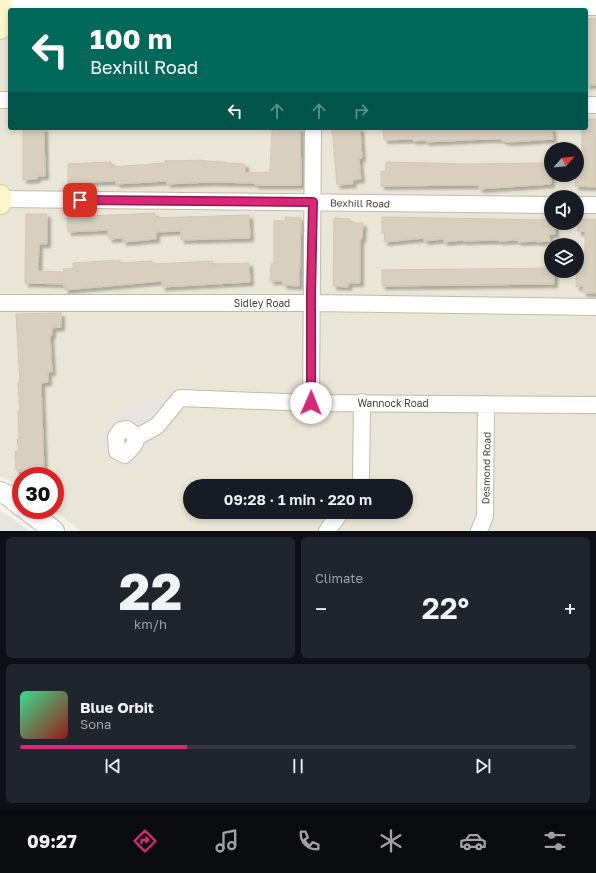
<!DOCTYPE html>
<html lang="en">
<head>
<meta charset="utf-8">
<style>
  body { margin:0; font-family:"Golos Text",sans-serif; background:#20242c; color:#f1f3f6; height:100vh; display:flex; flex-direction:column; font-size:15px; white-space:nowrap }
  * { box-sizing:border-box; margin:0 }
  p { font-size:13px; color:#9ea1a6 }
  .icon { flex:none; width:22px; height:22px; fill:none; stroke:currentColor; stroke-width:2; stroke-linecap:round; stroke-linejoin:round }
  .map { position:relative; height:531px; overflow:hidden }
  .panel { display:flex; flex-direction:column; gap:6px; padding:6px; background:#0d0f14; flex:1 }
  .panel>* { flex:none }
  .banner { position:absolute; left:8px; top:8px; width:580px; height:122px; border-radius:4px; box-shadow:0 2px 6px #0003; background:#00695c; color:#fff; overflow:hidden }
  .needle { width:26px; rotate:63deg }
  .controls { position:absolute; left:544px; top:142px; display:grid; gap:8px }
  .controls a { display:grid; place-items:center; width:40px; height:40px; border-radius:50%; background:#171b24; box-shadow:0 2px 6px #0003; font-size:20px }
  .speed { position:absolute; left:12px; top:467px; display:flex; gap:8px; font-size:20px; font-weight:700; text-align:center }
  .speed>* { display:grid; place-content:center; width:52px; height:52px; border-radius:50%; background:#171b24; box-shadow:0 2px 6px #0003; line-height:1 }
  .speed .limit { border:6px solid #d22; background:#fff; color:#111 }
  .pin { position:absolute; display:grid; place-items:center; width:34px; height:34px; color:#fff; margin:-17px; border-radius:8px; box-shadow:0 2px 6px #0006 }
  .me { position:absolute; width:44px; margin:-22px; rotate:1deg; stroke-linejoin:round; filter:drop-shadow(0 0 3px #0008) }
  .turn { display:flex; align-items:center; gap:14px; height:84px; padding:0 16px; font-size:18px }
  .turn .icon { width:52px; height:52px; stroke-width:2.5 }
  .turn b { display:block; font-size:28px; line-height:34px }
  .lanes { display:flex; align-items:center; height:38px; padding:0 16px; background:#0003; justify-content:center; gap:20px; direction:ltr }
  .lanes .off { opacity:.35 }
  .big { font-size:30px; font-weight:600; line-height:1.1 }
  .panel .tile { flex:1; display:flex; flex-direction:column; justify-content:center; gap:6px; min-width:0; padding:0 14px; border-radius:6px; background:#20242c }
  .panel .dial { align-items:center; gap:0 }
  .dial b { font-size:52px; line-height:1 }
  .song { display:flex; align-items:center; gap:12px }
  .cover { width:48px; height:48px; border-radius:6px; background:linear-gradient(135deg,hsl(150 70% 55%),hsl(0 70% 35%)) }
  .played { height:4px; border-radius:2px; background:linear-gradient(90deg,#db2777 30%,#363941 30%) }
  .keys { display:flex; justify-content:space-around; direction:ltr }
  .heat { display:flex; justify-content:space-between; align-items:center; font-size:22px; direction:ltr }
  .panel .tiles { flex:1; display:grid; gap:6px; grid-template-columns:1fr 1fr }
  .tile:last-child { grid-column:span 2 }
  .trip { position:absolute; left:183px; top:479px; width:230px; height:40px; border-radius:20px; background:#171b24; box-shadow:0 2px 6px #0003; font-weight:600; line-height:40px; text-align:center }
  .tab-bar { display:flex; height:64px; justify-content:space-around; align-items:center; background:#090b0e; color:#9ea1a6 }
  .tab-bar .icon { width:28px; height:28px }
  .tab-bar .current { color:#db2777 }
  .tab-bar b { font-size:18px; color:#f1f3f6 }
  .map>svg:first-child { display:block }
  .residential { fill:#e9e5d7; fill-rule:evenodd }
  .parking { fill:#e6e5e1 }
  .building { fill:#d8cfbe; stroke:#d3c8b0; filter:url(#shadow) }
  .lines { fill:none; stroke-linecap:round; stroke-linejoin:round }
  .minor-casing { stroke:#c1bbab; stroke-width:18 }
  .tertiary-casing { stroke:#c1bbab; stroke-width:22 }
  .secondary-casing { stroke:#d7ca97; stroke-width:24 }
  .minor { stroke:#fff; stroke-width:16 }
  .tertiary { stroke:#fff; stroke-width:20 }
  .secondary { stroke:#fff6c9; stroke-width:22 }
  .route-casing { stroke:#8e194d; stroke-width:10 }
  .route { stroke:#db2777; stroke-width:7 }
  .labels { text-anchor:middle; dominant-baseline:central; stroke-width:3.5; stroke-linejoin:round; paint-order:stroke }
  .street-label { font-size:10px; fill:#494337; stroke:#fff }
</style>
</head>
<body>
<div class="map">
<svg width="596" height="531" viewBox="0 0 596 531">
  <defs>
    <filter id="shadow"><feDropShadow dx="3.5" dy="3.5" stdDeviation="1" flood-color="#0004"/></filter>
  </defs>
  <rect width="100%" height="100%" fill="#f5f2e9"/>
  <path class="residential" d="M0 0H596V531H81L53 510H55V476H21V486L15 482 0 477ZM10 10H586V128H10ZM551 149H577V175H551ZM551 197H577V223H551ZM551 245H577V271H551ZM190 486H406V512H190Z"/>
  <path class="parking" d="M196 379 201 383 194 392 177 407 181 409 130 470 97 441 115 414 189 386Z
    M0 511 12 518 29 531H0Z"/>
  <path class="building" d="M596 18V85H586V19Z
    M586 119H596V187L575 186 576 175 582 174V128H586Z
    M23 128H44L45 176H37V179L23 180Z
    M272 128H300L301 185H255V183L210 182 167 184V181L116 184V181L68 183V164L111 162V167L165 163V161L204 160V161L226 162V163L245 164V173L270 172Z
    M332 128H360L362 158 359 159 361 179 352 180 353 184 337 185Z
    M383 128H552L553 139 510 142 502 141V139H487L426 142V140L413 141V139L384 140Z
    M386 162 465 164 551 163V184L479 189V185L381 186V171H386Z
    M155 213V218L249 215 250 238 181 240V231L156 232V239L123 242V238L109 239 108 230 68 232 67 217Z
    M26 214H47V244H39L38 271 64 272 63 269 74 268 73 263 120 260V263L152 261 153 264 213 261V264L249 263 250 282 162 287V281L65 290 64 284 25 283Z
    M285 217 301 218 299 286 283 285V281H270L271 264H274V220L285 221Z
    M382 217 551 220V223H555V234H549L550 241 537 242V241L518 242V240L499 241 498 240 463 241V240L444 242V239L424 241V238L384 242 385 233H382Z
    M334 218 350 219V223H363L362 239H360V283H349L348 287 333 286Z
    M577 219H596V293H583V286L576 287 577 253H585V231L578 232Z
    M551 268V271H554V284L382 286V270Z
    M61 313V327L52 328V335H50L52 372H48V382L41 383 44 470 16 471 15 451H19L17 439H19L18 411H20L18 383H20L16 314Z"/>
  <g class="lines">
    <g class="minor-casing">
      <path id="minor" d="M1 1 155 6 305 5 596 7
        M0 100H10
        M586 105H596
        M0 199 551 205
        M577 205H596
        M0 303H312L596 307
        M311 403 313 128
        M137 437 134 445 125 455 117 451 116 437 121 430 127 429 137 437 157 426 180 398 311 403 596 405
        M359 486 361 479 362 402
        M327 531 341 512
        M479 531 485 516 486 404"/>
    </g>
    <g class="tertiary-casing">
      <path id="tertiary" d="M0 492 9 496 21 506
        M27 510 54 531"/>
    </g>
    <g class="secondary-casing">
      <path id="secondary" d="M0 28 1 0
        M0 196V203"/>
    </g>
    <use href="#minor" class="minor"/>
    <use href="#tertiary" class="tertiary"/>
    <use href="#secondary" class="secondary"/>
  </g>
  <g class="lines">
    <g class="route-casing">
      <path id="route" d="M80 200 313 202 311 294V403"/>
    </g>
    <use href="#route" class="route"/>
  </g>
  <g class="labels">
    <g class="street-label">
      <text transform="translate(360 203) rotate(1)">Bexhill Road</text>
      <text x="262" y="303">Sidley Road</text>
      <text x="393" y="403">Wannock Road</text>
      <text transform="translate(486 468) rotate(-89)">Desmond Road</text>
    </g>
  </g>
</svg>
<div class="controls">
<a><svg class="needle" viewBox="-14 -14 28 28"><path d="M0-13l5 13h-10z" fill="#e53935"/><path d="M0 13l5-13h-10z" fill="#9ea1a6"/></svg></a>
<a><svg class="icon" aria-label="sound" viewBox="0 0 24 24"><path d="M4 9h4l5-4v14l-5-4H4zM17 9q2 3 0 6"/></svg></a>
<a><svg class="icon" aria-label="layers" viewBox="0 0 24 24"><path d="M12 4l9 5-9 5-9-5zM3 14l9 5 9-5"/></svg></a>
</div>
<div class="speed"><div class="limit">30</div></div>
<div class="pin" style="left:80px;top:200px;background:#d93025"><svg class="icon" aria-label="arrive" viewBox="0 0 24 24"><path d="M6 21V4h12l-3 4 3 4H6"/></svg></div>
<svg class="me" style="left:311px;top:403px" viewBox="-20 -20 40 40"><circle r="19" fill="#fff"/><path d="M0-13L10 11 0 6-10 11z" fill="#db2777"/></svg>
<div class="trip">09:28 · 1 min · 220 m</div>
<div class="banner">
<div class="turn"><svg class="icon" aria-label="left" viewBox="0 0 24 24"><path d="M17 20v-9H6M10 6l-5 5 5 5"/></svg><div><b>100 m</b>Bexhill Road</div></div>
<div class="lanes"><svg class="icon" aria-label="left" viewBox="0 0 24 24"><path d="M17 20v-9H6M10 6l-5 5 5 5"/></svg><svg class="icon off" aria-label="ahead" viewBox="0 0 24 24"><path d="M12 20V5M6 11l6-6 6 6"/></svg><svg class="icon off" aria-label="ahead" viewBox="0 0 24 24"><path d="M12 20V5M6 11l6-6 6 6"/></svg><svg class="icon off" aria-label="right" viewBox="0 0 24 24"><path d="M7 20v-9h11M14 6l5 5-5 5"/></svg></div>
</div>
</div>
<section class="panel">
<div class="tiles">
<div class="tile dial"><b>22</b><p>km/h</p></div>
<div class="tile"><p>Climate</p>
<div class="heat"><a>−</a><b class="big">22°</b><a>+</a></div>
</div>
<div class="tile">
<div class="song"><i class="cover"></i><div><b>Blue Orbit</b><p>Sona</p></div></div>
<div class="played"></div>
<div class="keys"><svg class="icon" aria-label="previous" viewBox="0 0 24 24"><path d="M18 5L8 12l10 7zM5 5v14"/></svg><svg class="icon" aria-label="pause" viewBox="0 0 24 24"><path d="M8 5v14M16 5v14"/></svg><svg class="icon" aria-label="next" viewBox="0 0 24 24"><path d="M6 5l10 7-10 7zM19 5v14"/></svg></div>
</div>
</div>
</section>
<nav class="tab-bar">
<b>09:27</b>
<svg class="icon current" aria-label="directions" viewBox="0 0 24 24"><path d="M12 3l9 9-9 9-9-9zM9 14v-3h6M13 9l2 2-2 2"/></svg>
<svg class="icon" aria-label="music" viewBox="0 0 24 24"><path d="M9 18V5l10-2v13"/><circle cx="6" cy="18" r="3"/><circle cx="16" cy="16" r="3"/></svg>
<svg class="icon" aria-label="phone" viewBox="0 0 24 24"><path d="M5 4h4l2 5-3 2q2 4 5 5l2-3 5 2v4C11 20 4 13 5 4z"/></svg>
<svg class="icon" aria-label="climate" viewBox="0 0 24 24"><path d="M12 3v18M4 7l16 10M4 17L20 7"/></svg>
<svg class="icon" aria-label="car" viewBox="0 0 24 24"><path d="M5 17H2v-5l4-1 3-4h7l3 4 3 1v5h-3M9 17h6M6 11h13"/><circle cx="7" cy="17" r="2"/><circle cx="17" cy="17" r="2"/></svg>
<svg class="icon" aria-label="filters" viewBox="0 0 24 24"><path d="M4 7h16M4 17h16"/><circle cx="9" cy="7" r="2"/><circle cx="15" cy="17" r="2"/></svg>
</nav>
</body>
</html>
